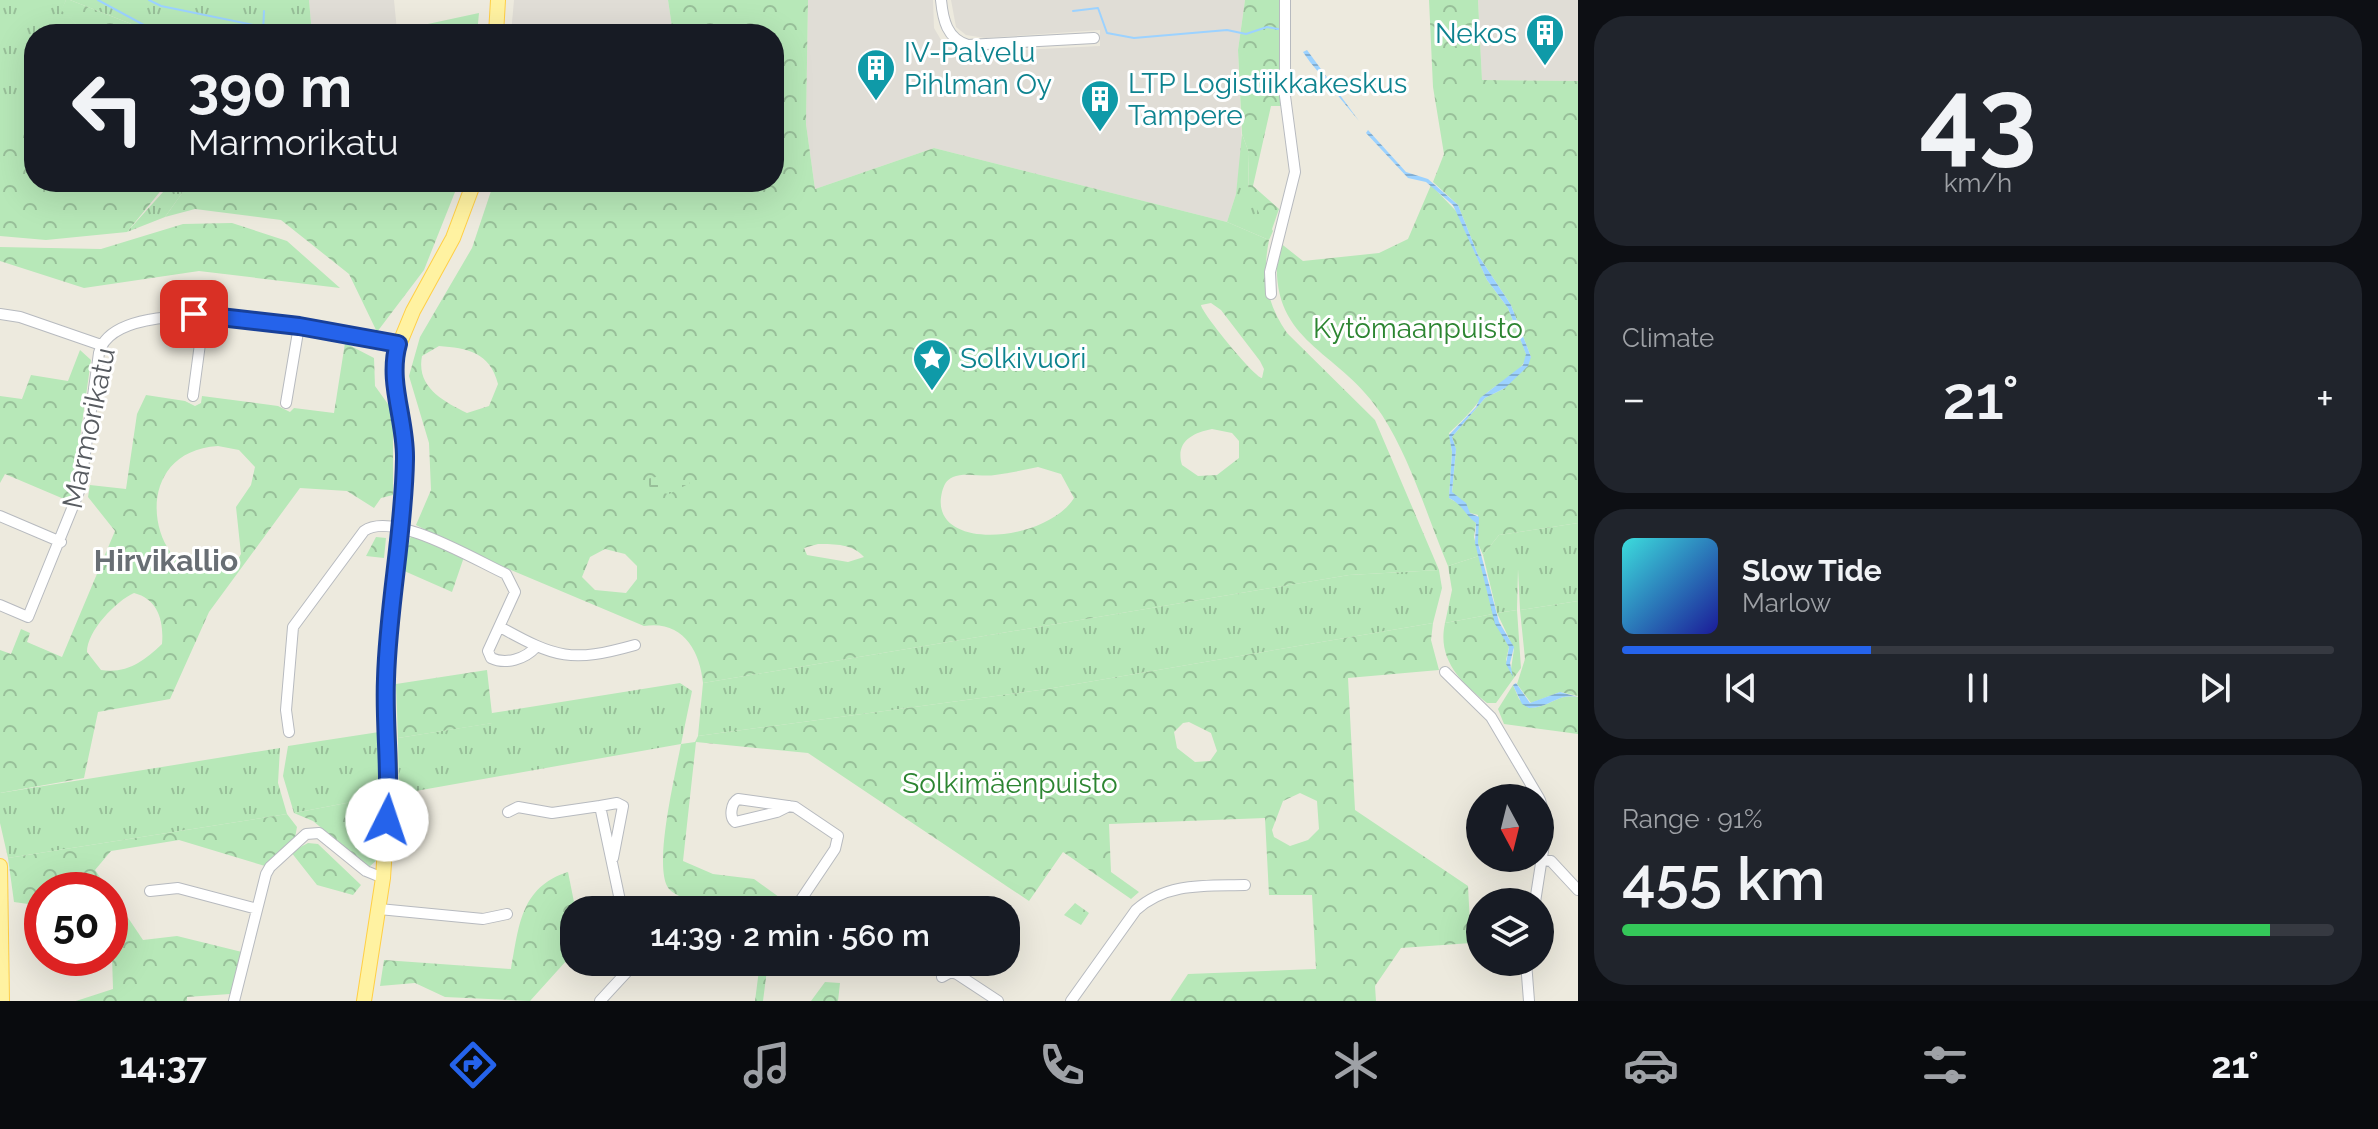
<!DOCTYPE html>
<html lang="en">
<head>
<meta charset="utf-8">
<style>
  body { margin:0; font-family:Raleway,sans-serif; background:#20242c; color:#f1f3f6; height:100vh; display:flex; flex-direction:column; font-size:30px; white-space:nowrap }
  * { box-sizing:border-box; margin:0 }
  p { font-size:26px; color:#9ea1a6 }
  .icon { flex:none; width:44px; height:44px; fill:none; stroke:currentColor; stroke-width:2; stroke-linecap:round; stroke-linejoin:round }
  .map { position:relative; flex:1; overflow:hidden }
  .details { display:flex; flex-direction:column; gap:16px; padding:16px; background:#0d0f14; width:800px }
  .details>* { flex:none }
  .guide { position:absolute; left:24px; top:24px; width:760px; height:168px; border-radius:32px; box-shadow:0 8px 32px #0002; background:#171b24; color:#f1f3f6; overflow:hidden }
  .needle { width:52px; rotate:173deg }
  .tools { position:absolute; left:1466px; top:784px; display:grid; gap:16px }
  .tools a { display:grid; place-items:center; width:88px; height:88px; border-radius:50%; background:#171b24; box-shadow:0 8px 32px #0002; font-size:40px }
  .speed { position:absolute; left:24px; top:872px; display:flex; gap:16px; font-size:40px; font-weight:700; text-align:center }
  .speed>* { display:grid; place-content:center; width:104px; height:104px; border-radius:50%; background:#171b24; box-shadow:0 8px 32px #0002; line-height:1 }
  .speed .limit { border:12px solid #d22; background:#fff; color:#111 }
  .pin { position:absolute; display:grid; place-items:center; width:68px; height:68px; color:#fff; margin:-34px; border-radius:16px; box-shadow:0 4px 12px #0006 }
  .me { position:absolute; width:88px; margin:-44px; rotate:4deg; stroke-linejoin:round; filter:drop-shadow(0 0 6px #0008) }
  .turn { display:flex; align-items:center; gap:28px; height:168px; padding:0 32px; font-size:36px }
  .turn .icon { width:104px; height:104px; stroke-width:2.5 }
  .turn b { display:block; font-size:56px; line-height:68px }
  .big { font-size:60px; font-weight:600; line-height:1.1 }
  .details .tile { flex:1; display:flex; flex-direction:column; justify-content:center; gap:12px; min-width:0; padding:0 28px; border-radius:32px; background:#20242c }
  .details .dial { align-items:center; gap:0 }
  .dial b { font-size:104px; line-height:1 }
  .song { display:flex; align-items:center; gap:24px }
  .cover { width:96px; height:96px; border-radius:12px; background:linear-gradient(135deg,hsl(180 70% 55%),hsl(240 70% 35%)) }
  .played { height:8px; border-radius:4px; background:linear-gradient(90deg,#2563eb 35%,#363941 35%) }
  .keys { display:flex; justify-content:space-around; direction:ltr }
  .heat { display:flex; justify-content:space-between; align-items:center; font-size:44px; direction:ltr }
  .charge { height:12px; border-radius:6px; background:linear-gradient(90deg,#34c759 91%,#363941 0) }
  .trip { position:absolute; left:560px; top:896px; width:460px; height:80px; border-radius:32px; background:#171b24; box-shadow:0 8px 32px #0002; font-weight:600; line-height:80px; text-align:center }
  .tab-bar { display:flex; height:128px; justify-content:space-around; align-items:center; background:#090b0e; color:#9ea1a6 }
  .tab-bar .icon { width:56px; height:56px }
  .tab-bar .active { color:#2563eb }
  .tab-bar b { font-size:36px; color:#f1f3f6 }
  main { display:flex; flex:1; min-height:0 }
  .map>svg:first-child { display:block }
  .industrial { fill:#e0ddd6 }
  .grass { fill:url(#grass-tufts) }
  .forest { fill:url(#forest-crowns); fill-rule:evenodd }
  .wetland { fill:url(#wetland-marsh) }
  .water { fill:url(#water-rules) }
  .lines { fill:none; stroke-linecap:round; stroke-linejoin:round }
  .stream { stroke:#9cd2ff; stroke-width:2 }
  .minor-casing { stroke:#b7babf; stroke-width:12 }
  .major-casing { stroke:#ffcf45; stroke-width:16 }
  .minor { stroke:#fff; stroke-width:10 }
  .major { stroke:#fff2a1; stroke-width:14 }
  .route-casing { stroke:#184099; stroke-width:20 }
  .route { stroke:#2563eb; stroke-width:14 }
  .labels { text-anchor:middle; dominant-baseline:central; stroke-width:6; stroke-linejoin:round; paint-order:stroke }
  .culture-label { font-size:28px; fill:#0d838f; stroke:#fff; text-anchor:start }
  .park-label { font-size:28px; fill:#2c8531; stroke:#fff }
  .street-label { font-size:28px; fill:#585c61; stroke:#fff }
  .neighbourhood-label { font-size:30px; font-weight:bold; fill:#686e74; stroke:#fff }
</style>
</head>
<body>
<main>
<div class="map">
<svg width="1578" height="1001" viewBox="0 0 1578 1001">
  <defs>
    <pattern id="grass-tufts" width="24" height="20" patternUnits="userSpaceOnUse" patternTransform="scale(2)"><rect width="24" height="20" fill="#b7e8b8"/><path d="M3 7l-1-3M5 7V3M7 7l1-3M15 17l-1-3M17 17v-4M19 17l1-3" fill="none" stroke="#98bf99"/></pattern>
    <pattern id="forest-crowns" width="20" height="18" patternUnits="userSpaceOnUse" patternTransform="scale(2)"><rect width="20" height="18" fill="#b7e8b8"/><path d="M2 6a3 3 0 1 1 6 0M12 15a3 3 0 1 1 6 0" fill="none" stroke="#98bf99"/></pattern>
    <pattern id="wetland-marsh" width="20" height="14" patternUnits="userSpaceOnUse" patternTransform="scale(2)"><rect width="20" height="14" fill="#b7e8b8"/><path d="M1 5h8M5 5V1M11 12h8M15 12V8" fill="none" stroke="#98bf99"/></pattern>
    <pattern id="water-rules" width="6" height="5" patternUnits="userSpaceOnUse" patternTransform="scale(2)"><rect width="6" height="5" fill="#9cd2ff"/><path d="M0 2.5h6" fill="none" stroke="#82aed2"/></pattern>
  </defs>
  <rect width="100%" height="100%" fill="#edeade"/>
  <path class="industrial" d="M309 0H394L397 31 312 34Z
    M514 0H668L673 34H511Z
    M808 0H933L934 28 944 45 960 53 1100 46V30L985 38 966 35 956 27 951 0H1245L1238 50 1242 147 1236 194 1227 222 934 148 815 189 806 124Z
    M1478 0H1578V81L1482 80Z"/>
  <path class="grass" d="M0 0H66L62 10 86 34H34V125H0Z
    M70 0H309L312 34H157Z
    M479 13 477 34H381Z
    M1242 134 1249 153 1248 187 1273 231 1269 240 1227 222 1236 194Z
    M172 182H190L165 217 127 232Z
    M1578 523V601L1520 610 1518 569 1517 610 1497 613 1483 555 1499 535Z
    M1479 556 1493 614 1445 623 1452 590 1448 566Z
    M1439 570 1442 588 1433 623 1047 689 698 736 703 683 1349 575Z
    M680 683 692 691 681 744 399 794 398 738 492 723V713Z
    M379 732 383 796 294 813 283 776 288 746Z
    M280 748 278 783 287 814 8 858 0 823V793Z"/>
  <path class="forest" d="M66 0H70L157 34H86L61 10Z
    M668 0H808L806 124 815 189 934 148 1227 222 1269 240C1262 276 1266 302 1287 333L1375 420 1439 570 1349 575 703 683C700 650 682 620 644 626L466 551 416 525 431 490 429 443 409 376 420 337 472 248 494 182H774V34H673ZM1211 303 1221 310 1260 361 1264 369 1262 378C1254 377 1201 312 1201 305ZM439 346C467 348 490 352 498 384L489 406 467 413C443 401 416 387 422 356ZM1212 429 1232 433 1239 441V458L1217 475 1198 476 1182 465C1175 442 1192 433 1212 429ZM1038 467 1061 474 1074 498C1046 543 927 553 942 492 944 485 946 480 953 477 964 472 982 477 995 475 1010 473 1024 470 1038 467ZM818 544C835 544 853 544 864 557L848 562 807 555 804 548ZM605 549 625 554 637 566V579L626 593 595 590 582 577 590 557Z
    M1245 0H1279L1281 106H1271L1253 186 1279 209 1271 232 1248 195 1249 153 1242 134 1238 50Z
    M1429 0H1478L1482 80 1578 81V523L1499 535 1483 555 1477 541 1478 515 1470 513 1452 493 1456 450 1452 437 1485 398 1505 388 1531 357 1511 305 1478 255 1458 205 1433 182 1444 154 1433 87Z
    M0 125H34V182H168L127 232 46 240 0 236Z
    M190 182H459L424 270 377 332 349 274 281 220 195 209 165 217Z
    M1431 185 1457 212 1487 280 1508 308 1527 356C1521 376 1492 384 1480 400 1471 412 1460 423 1449 433L1452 452 1449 498 1461 505 1476 523 1474 537 1479 556 1448 566C1427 516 1411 460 1382 415 1338 346 1263 344 1279 242L1303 261 1379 253 1408 239Z
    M232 223 287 241 340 288 199 271 84 288 0 261V247L101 249 183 224Z
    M345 343 374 358 375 386 393 411V495L381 498 374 508 347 491 300 488 209 612 170 699 98 712 84 778 0 793V650L11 654 21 629 30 633 27 642 62 657 115 531 88 497 90 485 126 489 137 414 146 395 185 401 195 406 201 403 202 396 278 406 290 412 294 408 334 413ZM218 446 239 450 255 467 251 485 236 507 241 554C236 564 228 569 217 572 152 586 122 452 218 446ZM134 593C158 599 164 621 162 644 144 661 127 674 101 670L87 652C87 631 116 601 134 593Z
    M80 350 91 360 71 502 5 474 0 483V396L22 399 31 375 68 381Z
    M411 535 464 557 452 592 402 570Z
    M376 537 386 538 384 558 366 556Z
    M1578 601V696L1560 692 1531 703 1517 684 1525 659 1520 610Z
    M1517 610 1521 668 1496 703H1487C1460 682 1437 659 1445 623L1493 614 1509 647 1506 660 1511 669 1514 649 1497 613Z
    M1433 623 1431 640 1439 670 1348 678 1355 810 1468 886 1471 943 1401 948 1375 986 1376 1001H1170L1188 974 1316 969 1312 895H1269L1265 818 1109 824 1111 872 1139 892 1131 899 1063 852 1029 901 808 753 696 742 683 861 713 874 754 879 790 905 787 910C762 910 687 909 669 889 652 869 676 772 681 744L695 742 698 736 1047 689ZM1189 722 1211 733 1217 751 1210 761 1195 762 1177 748 1174 732 1183 723ZM1300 793 1317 801 1319 829 1308 840 1290 846 1274 837 1272 830 1283 801Z
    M487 670 493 723 398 738 396 684Z
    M1513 685 1519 699 1529 708C1550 708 1557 693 1578 697V734L1504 724 1498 709Z
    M383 796 378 859 369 867 313 821 294 813Z
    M287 814 297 827 295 838 265 866 179 840 111 851 95 870 109 890H42V906L14 902 8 858Z
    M308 843 318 844 361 885 353 895 317 885 291 852Z
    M568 872 575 907 567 960 530 1001 445 997 415 983 380 986 384 960 511 969C519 927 520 887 568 872Z
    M110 891 143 940 177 936 242 952 230 994 187 997V1001H76L113 989Z
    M1075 903 1089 913 1081 925 1064 915Z
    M760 962H768L763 1001H755Z
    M825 982 840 983 838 1001H811Z"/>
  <path class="wetland" d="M669 474 690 483 669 494 651 491 647 479Z"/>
  <path class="water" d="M1307 50 1359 121 1310 62 1303 52Z
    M1368 130 1406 172 1428 179 1458 205 1478 255 1511 305 1531 357 1528 366 1505 388 1485 398 1452 437 1456 449 1452 492 1466 503 1470 513 1479 517 1478 543 1499 622 1514 647 1510 663 1513 677 1506 664 1509 647 1495 624 1475 543 1476 523C1465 515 1462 504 1449 498L1452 452 1449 435 1476 407 1480 398 1523 365 1526 354 1508 308 1487 280 1453 205 1426 182 1408 178 1366 133Z
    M1516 683 1530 703 1560 692 1578 697C1557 693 1550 708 1529 708L1522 704 1513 685Z"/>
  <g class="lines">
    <path class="stream" d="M98 0 144 25 167 29
      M149 0 161 6 297 34
      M1073 11 1098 8 1107 33 1134 38 1227 30 1246 34 1267 27 1278 29
      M310 30V34
      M263 34 264 11"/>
    <g class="minor-casing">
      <path id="minor" d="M941 0C943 20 947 39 968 45L1094 38
        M1271 294 1270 272 1295 172 1285 96V0
        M0 314 20 317 101 345
        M193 396 204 314
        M286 403 299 326
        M0 516 61 542
        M0 605 28 617 80 489 99 353C116 284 347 330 398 344
        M500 627C556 658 571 663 635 645
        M1445 672 1491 717 1539 798
        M289 732 286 710 293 627 364 531C393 510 475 560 506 574L515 592 488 651 491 658C506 665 525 659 536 647
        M600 806 617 803 623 806 613 858
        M789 806 777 812 735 822C729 817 731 803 738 799L795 807 838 836 835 849 794 910
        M508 812 518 807 552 813 600 806 622 910
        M1542 860 1551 861 1578 890
        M150 891 178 888 257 909
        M1535 902 1547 825 1540 800
        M379 909 483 919 507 914
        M1526 962 1529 1001
        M942 977 951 972 957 974 998 1001
        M234 1001 266 874 270 867 306 834 319 833 366 871 383 878
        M600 1001 636 962
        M1071 1001 1136 910C1167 882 1206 886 1245 885"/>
    </g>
    <g class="major-casing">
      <path id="major" d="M496 34 498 0
        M0 866 2 1001
        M364 1001 383 878 390 774 386 677 405 470 394 357 413 311 453 238 474 182"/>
    </g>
    <use href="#minor" class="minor"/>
    <use href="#major" class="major"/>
  </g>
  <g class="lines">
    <g class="route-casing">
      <path id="route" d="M194 314 299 326 398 344C387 382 406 420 405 459 404 532 388 605 386 679 384 726 391 772 387 820"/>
    </g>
    <use href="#route" class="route"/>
  </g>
  <defs>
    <g id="building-pin" transform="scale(2)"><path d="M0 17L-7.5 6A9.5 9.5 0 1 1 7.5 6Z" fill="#0f9aa8" stroke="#fff"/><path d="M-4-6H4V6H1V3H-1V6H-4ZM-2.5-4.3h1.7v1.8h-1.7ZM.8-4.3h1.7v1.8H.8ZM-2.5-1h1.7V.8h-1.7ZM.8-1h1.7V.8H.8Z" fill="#fff"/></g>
    <g id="sight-pin" transform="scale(2)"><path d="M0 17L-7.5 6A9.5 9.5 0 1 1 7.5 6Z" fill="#0f9aa8" stroke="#fff"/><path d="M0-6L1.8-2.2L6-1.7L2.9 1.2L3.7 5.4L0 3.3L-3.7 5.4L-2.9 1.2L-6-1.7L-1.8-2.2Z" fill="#fff"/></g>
  </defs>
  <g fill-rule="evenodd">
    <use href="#building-pin" x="1545" y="33"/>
    <use href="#building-pin" x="876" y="68"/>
    <use href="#building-pin" x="1100" y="99"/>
    <use href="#sight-pin" x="932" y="358"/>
  </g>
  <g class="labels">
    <g class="culture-label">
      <text x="1517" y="33" text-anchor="end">Nekos</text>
      <text x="904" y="52">IV-Palvelu<tspan x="904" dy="32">Pihlman Oy</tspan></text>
      <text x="1128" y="83">LTP Logistiikkakeskus<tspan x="1128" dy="32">Tampere</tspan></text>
      <text x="960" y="358">Solkivuori</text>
    </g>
    <g class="park-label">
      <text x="1418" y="328">Kytömaanpuisto</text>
      <text x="1010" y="783">Solkimäenpuisto</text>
    </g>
    <g class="street-label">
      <text transform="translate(89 428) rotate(-78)">Marmorikatu</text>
    </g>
    <g class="neighbourhood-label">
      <text x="166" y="560">Hirvikallio</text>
    </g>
  </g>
</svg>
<div class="tools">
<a><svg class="needle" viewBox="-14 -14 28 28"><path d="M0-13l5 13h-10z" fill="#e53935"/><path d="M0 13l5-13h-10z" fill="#9ea1a6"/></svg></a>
<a><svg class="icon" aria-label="layers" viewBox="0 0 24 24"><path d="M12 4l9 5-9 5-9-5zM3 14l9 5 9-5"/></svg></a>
</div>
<div class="speed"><div class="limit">50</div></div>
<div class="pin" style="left:194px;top:314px;background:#d93025"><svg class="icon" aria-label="arrive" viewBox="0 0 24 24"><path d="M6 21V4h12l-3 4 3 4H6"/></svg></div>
<svg class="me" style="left:387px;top:820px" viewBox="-20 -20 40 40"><circle r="19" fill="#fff"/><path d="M0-13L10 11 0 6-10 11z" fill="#2563eb"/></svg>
<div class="trip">14:39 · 2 min · 560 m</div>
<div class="guide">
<div class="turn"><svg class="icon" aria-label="left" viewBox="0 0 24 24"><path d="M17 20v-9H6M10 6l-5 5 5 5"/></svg><div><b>390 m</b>Marmorikatu</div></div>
</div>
</div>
<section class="details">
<div class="tile dial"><b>43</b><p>km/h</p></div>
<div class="tile"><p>Climate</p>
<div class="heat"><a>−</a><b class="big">21°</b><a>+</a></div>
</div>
<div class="tile">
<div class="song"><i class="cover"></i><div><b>Slow Tide</b><p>Marlow</p></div></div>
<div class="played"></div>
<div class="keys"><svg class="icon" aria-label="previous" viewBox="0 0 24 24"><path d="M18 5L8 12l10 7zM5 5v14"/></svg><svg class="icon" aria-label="pause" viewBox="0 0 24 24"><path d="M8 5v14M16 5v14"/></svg><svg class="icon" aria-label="next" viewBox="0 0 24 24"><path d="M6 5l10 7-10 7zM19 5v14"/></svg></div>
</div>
<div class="tile"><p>Range · 91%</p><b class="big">455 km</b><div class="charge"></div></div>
</section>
</main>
<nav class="tab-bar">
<b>14:37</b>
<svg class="icon active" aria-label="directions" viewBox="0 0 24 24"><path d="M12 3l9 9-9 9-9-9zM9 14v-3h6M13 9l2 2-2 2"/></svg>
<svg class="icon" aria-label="music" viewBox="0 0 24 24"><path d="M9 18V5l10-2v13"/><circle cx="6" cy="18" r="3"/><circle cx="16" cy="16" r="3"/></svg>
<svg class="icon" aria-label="phone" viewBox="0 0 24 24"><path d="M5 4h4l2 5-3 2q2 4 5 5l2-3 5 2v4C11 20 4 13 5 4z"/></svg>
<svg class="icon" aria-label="climate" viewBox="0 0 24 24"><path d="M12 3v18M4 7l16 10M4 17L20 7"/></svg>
<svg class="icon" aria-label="car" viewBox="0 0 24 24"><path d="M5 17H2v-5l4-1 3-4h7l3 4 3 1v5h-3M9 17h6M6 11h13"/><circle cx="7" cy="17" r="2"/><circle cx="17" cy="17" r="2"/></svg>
<svg class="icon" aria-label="filters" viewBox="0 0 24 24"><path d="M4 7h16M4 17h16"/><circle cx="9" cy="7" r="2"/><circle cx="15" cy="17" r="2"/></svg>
<b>21°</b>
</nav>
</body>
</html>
